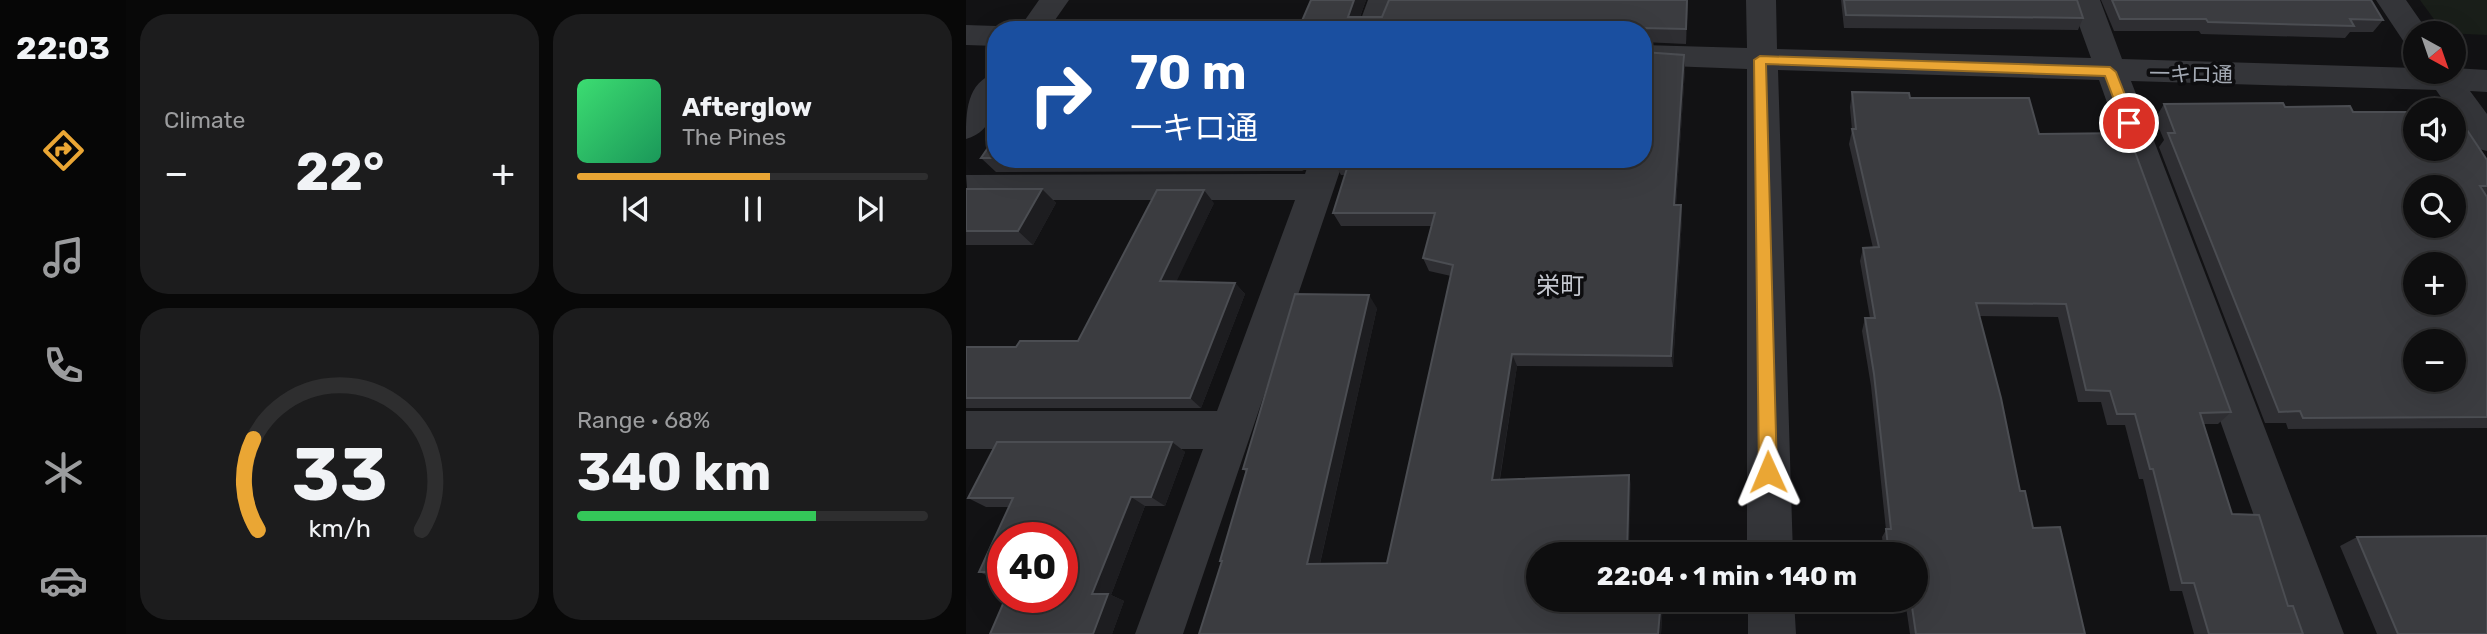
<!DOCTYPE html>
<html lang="en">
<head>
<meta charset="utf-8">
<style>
  body { margin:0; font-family:Rubik,"Noto Sans JP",sans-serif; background:#1c1c1d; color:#f1f3f6; height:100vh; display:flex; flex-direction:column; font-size:26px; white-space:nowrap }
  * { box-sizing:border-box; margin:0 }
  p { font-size:23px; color:#9b9c9e }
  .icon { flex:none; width:38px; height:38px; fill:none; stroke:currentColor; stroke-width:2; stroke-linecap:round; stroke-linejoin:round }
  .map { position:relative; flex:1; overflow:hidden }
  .details { display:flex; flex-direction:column; gap:14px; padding:14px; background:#080808; width:840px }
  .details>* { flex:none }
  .banner { position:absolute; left:21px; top:21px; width:665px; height:147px; border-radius:28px; box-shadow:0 7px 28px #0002,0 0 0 2px #2e2e2f; background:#1a4fa0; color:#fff; overflow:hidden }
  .needle { width:46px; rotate:140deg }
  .controls { position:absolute; left:1437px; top:21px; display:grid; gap:14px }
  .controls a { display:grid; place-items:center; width:63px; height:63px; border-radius:50%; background:#0e0e0f; box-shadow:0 7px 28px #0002,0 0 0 2px #2e2e2f; font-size:35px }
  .speed { position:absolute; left:21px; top:522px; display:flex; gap:14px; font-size:35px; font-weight:700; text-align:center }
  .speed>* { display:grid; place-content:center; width:91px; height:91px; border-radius:50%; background:#0e0e0f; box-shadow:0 7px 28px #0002,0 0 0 2px #2e2e2f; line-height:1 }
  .speed .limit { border:10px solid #d22; background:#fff; color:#111 }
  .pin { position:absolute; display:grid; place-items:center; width:60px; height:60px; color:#fff; margin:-30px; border:4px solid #fff; border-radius:50%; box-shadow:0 2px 7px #0007 }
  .me { position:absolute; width:77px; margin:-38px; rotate:359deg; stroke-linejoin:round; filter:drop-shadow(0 0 5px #0008) }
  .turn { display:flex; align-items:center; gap:24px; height:147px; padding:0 28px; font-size:32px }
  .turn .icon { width:91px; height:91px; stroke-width:2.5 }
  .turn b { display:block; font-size:49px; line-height:60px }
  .big { font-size:52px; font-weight:700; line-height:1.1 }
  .details .widget { flex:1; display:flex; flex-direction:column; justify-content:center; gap:10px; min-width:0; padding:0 24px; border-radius:28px; background:#1c1c1d }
  .details .dial { align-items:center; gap:0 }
  .dial svg { height:182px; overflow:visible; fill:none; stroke:#2e2e2f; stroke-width:7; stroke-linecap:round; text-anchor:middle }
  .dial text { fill:#f1f3f6; stroke:none }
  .song { display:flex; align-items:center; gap:21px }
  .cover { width:84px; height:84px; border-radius:10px; background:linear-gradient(135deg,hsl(140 70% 55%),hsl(150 70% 35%)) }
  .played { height:7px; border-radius:4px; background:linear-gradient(90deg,#eaa634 55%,#2e2e2f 55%) }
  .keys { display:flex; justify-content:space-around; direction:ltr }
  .heat { display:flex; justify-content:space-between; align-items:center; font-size:38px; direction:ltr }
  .charge { height:10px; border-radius:5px; background:linear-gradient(90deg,#34c759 68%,#2e2e2f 0) }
  .details .tiles { flex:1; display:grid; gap:14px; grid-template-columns:repeat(2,1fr) }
  .trip { position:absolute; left:560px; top:542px; width:402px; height:70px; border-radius:35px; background:#0e0e0f; box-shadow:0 7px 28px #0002,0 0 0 2px #2e2e2f; font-weight:700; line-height:70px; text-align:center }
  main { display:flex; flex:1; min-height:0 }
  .menu { display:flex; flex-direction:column; width:126px; justify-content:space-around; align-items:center; background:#060606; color:#9b9c9e }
  .menu .icon { width:49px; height:49px }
  .menu .current { color:#eaa634 }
  .menu b { font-size:32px; color:#f1f3f6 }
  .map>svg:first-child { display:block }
  .green { fill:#191e19 }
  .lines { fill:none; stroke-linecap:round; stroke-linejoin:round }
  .minor { fill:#343539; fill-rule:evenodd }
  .wall { fill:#2e2e32 }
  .shaded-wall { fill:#1d1d20 }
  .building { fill:#3b3c40; stroke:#4b4d52; stroke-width:2; fill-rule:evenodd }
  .route { fill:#eaa634; stroke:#986c22; stroke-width:2 }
  .labels { text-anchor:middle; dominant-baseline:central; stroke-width:7; stroke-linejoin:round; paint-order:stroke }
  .street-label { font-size:21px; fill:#a4aab4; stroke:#0d0d0f }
  .quarter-label { font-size:24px; fill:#c5c8d0; stroke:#0d0d0f }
</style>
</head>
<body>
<main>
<nav class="menu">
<b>22:03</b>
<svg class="icon current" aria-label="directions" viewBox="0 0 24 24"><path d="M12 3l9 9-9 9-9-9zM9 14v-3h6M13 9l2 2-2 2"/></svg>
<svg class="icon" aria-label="music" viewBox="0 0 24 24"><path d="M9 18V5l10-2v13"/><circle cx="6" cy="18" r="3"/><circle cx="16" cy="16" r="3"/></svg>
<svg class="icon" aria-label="phone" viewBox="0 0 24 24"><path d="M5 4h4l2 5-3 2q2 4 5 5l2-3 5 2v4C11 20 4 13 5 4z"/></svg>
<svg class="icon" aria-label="climate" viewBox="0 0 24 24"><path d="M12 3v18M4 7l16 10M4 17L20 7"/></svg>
<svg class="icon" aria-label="car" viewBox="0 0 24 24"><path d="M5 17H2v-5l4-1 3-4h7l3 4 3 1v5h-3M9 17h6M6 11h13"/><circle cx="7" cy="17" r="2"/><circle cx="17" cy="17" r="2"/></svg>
</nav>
<section class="details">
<div class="tiles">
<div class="widget"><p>Climate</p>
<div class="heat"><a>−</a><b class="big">22°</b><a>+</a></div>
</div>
<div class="widget">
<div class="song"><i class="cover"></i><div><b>Afterglow</b><p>The Pines</p></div></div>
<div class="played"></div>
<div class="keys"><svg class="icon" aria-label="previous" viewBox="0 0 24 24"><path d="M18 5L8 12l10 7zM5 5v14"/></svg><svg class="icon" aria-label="pause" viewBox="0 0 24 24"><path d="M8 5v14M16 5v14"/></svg><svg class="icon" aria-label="next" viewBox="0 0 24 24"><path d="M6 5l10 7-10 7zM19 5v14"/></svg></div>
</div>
<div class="widget dial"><svg viewBox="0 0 100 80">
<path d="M14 69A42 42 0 1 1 86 69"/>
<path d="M14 69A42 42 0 0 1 12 29" stroke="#eaa634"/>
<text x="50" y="56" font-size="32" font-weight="700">33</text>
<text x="50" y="72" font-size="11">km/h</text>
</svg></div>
<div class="widget"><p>Range · 68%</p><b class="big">340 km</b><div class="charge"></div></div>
</div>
</section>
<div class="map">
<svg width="1521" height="634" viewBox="0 0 1521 634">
  <rect width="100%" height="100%" fill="#121214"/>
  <path class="green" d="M1454 0H1521V35L1478 33Z"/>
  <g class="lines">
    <path class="minor" d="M73 0H103L82 30H52Z
      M402 0H432L421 30H391Z
      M780 0H810L811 49 1125 58 1104 0H1134L1156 59 1449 68V72H1488V68L1521 70V92L1504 91 1521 114V151L1509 148 1488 116V110H1484L1470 90 1165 81 1378 634H1330L1133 80 812 70 827 555H781V69L677 65V45L781 48Z
      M1410 0H1440L1463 33H1449V45L1438 42Z
      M0 25 30 26 41 30H30V46L0 45Z
      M30 73C30 100 31 130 0 139 0 113 0 82 30 73Z
      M344 159H378L217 634H169L237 449H0V411H251L329 200H2L0 175 339 174Z
      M782 600H828L830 634H782Z"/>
  </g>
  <path class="wall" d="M400 0 394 17H416L423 0H722L720 44 677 42V30H332Z
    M875 0H1111L1117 18 1112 30 878 28Z
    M1135 0H1405L1417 20 1407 32H1384L1379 38 1235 34 1233 31H1148Z
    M718 55 719 69 710 205H715L716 218 707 367 551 366 534 479 665 484 572 600H697L695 634H233L256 562 254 561 280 472 277 469 411 308 354 564 421 563 485 276 463 271 457 258 465 226H375L367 213 379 175H375L367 161Z
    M886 92 944 98 1073 134 1265 412 1252 424H1238L1266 514 1322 606 1337 634H1228L1216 591H1204L1177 479H1173L1159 425H1141L1135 402H1112L1092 317 1013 316 1054 491 1067 528 1119 634H944L939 600H950V555H918L916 537 920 530 905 386 896 331 899 318H904L894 261 897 248H907L883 144 886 130 884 107Z
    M1198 104 1319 107 1387 112 1521 160V428L1322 429 1320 423H1299L1193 147 1198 140 1189 119Z
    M30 136V159H342L337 171 30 172 15 158Z
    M0 189H76L90 203 67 245H0Z
    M248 203 210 281 269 283 279 294 235 408H0V347H50L112 341Z
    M206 442 219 452 199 506H179L145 595 158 601 146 634H24L96 597 37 537V580H32L13 572 43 507H20L2 498Z
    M1391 537 1521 634H1411L1374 546Z"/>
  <path class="shaded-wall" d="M388 0H400L389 30 382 17Z
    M721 0H722L720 44V29Z
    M718 55 719 69 709 218 708 205Z
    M330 159H342L337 171Z
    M76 189 90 203 67 245 52 231Z
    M238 190 248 203 205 293 194 281Z
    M715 205 716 218 707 367 705 356Z
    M269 283 279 294 235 408 224 398Z
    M403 295 411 308 352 572 341 564Z
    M546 354 551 366 532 489 526 480Z
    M206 442 219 452 199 506 185 497Z
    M663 475 665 484 663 555H661Z
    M165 497 179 506 145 595 158 601 146 634H127L126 594Z
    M695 600H697L695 634H692Z"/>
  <path class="building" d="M345 0H388L382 17H416L423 0H721L720 29 676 28 673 30H332Z
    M878 0H1111L1117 18 880 15Z
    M1146 0H1405L1417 20 1384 19 1388 26 1242 22 1240 19H1154Z
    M677 52 718 55 708 205H715L705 356 546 354 526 480 663 475 661 555H572V600H695L692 634H233L256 561H254L281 469H277L329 294 403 295 341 564 421 563 487 265 457 258 469 213H367L383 162 367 161 368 159H677Z
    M886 92 943 93 944 98H1063L1073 134 1162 133 1265 412 1234 413 1266 514 1293 515 1322 606H1327L1337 634H1243L1228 583H1216L1187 469H1184L1169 414H1151L1144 391 1120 390 1100 304 1010 303 1035 398 1054 491H1059L1067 528 1094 527 1119 634H950L945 600H950V555H923L920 529H925L908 374 899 318H909L897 248 913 247 886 129H890Z
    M1317 103 1319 107 1384 106 1387 112H1449V149H1488V112H1489L1521 160V186H1514L1521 197V417L1337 418 1334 411 1313 412 1202 133H1209L1198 104ZM1449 187H1488V226H1449ZM1449 264H1488V303H1449ZM1449 341H1488V380H1449Z
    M30 136V158H15Z
    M0 189H76L52 231H0Z
    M191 190H238L194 281 269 283 224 398H0V347H50L54 341H112Z
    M31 442H206L185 497H165L126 594H142L127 634H24L40 597H96V537H37V572H13L47 498H2Z
    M1521 536V634H1432L1391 537Z"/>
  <path class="route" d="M794 56 1144 67 1150 72 1170 123 1168 126H1158L1139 76 800 64 811 472 809 478 802 481 796 478 793 472 788 60Z"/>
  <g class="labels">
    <g class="street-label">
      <text transform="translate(1225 74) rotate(1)">一キロ通</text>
    </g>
    <g class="quarter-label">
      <text x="594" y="286">栄町</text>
    </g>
  </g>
</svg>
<div class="controls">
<a><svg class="needle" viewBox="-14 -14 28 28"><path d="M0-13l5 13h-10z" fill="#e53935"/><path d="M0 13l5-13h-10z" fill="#9b9c9e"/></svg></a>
<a><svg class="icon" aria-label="sound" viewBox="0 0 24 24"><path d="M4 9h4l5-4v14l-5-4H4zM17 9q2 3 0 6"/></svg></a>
<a><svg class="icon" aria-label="search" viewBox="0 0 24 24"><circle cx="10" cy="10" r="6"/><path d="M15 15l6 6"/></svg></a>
<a>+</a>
<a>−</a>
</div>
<div class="speed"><div class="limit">40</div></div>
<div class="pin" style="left:1163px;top:123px;background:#d93025"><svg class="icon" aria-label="arrive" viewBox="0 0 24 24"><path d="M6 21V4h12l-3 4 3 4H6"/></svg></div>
<svg class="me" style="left:802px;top:472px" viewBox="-20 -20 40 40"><path d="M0-17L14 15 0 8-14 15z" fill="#eaa634" stroke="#fff" stroke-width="4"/></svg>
<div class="trip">22:04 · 1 min · 140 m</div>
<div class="banner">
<div class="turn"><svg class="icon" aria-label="right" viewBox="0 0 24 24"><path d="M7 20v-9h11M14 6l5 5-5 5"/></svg><div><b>70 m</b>一キロ通</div></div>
</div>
</div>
</main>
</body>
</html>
